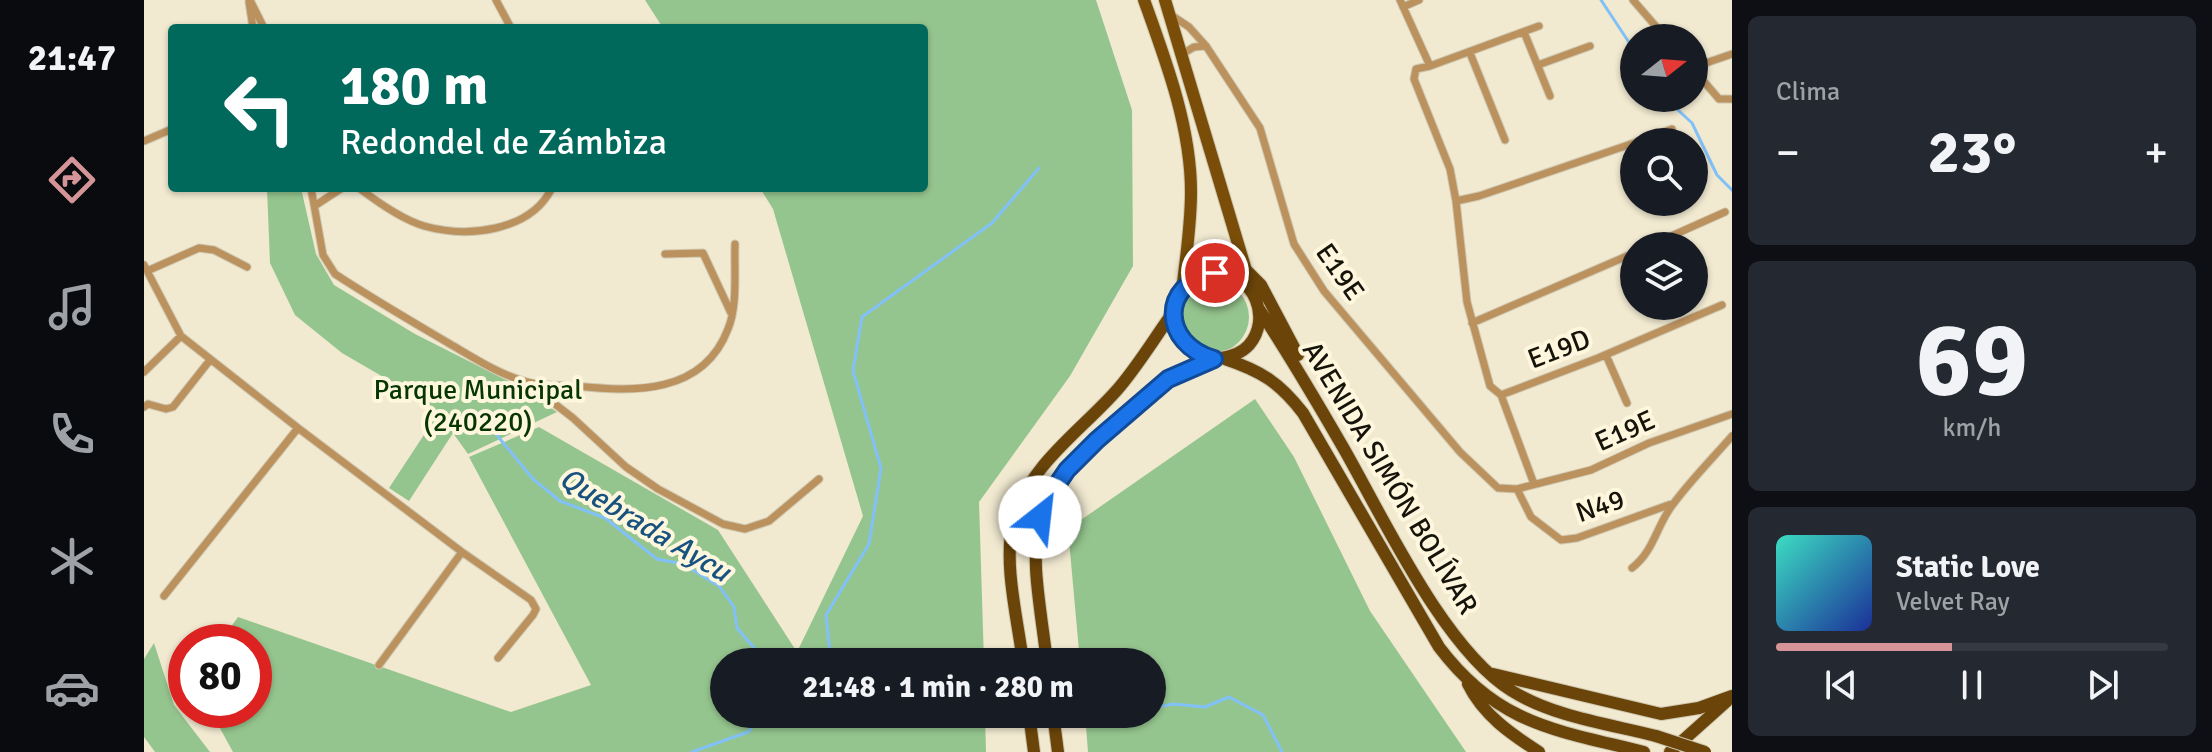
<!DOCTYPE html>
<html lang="es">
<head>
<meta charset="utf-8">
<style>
  body { margin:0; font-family:Signika,sans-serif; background:#242831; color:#f1f3f6; height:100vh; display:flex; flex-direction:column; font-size:30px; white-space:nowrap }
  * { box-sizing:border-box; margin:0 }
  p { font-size:26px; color:#9ea1a6 }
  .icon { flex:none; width:44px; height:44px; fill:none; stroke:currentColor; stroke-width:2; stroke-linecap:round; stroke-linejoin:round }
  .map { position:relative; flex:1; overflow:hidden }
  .panel { display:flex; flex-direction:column; gap:16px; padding:16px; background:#0d0f14; width:480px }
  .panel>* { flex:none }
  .banner { position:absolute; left:24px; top:24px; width:760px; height:168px; border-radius:8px; box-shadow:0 2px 6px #0004; background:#00695c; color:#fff; overflow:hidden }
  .needle { width:52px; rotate:73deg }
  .buttons { position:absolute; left:1476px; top:24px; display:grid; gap:16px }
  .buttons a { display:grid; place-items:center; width:88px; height:88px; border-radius:50%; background:#171b24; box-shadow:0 2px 6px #0004; font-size:40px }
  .speed { position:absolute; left:24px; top:624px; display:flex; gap:16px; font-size:40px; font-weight:700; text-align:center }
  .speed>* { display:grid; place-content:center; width:104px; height:104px; border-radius:50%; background:#171b24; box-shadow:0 2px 6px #0004; line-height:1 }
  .speed .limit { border:12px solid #d22; background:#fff; color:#111 }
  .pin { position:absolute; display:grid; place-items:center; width:68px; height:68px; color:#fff; margin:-34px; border:4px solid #fff; border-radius:50%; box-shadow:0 2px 8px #0007 }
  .me { position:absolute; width:88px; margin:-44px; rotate:29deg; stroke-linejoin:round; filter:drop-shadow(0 0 6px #0008) }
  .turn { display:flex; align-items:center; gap:28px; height:168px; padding:0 40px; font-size:36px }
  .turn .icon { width:104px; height:104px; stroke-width:2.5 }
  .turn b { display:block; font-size:56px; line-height:68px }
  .big { font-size:60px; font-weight:700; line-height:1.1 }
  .panel .tile { flex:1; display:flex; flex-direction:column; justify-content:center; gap:12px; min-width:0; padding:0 28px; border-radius:12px; background:#242831 }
  .panel .dial { align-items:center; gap:0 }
  .dial b { font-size:104px; line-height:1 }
  .song { display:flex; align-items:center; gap:24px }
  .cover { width:96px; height:96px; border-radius:12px; background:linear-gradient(135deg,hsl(170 70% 55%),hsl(230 70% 35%)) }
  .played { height:8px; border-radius:4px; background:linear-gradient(90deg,#d49498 45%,#363941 45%) }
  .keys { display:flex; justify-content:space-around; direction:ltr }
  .heat { display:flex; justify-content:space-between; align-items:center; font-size:44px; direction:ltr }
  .trip { position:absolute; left:566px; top:648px; width:456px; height:80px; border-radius:40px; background:#171b24; box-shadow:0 2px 6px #0004; font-weight:700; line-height:80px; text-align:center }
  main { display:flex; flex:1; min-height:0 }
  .tab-bar { display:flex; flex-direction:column; width:144px; justify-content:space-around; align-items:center; background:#090b0e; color:#9ea1a6 }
  .tab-bar .icon { width:56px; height:56px }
  .tab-bar .selected { color:#d49498 }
  .tab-bar b { font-size:36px; color:#f1f3f6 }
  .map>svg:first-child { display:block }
  .green { fill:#95c58e }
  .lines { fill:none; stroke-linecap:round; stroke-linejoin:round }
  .stream { stroke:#81c1f8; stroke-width:3 }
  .minor-casing { stroke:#cec7b0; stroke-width:9 }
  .primary-casing { stroke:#cec7b0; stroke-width:14 }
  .trunk-casing { stroke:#cec7b0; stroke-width:14 }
  .minor { stroke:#bb915e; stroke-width:7 }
  .primary { stroke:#7a4e08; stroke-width:12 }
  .trunk { stroke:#6a4409; stroke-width:12 }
  .trunk-bridge-casing { stroke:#cec7b0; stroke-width:14; stroke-linecap:butt }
  .trunk-bridge { stroke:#6a4409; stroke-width:12 }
  .route-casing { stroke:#114b97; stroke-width:20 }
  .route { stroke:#1a73e8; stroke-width:14 }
  .labels { text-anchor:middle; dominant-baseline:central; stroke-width:8; stroke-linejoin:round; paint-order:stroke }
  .street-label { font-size:28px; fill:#16130a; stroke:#fef6dd }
  .park-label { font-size:28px; fill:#063601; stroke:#fef6dd }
  .water-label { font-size:30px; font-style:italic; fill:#185380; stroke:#fef6dd }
</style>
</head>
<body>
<main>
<nav class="tab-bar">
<b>21:47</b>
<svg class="icon selected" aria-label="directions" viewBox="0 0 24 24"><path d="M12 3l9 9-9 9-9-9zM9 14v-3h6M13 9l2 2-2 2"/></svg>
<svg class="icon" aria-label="music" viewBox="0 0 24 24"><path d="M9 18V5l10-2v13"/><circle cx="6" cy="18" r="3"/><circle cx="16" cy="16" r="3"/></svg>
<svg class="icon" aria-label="phone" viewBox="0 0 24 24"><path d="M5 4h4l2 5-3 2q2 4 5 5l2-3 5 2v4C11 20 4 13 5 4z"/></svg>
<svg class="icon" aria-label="climate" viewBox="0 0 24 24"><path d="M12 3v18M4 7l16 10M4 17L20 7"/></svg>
<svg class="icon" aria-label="car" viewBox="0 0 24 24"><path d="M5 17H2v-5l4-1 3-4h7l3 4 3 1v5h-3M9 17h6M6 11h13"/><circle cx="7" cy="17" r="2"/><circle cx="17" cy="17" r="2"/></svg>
</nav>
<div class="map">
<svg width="1588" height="752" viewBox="0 0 1588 752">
  <rect width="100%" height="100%" fill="#f1e9d0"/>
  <path class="green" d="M501 0H952L988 110 989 266 926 376 835 502 840 662H580V714H841L842 752H89L66 710H110V642H76L94 617 367 712 447 685 325 457 395 427 574 530 653 652 719 516 629 209 616 188H780V28H519Z
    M123 188H157L172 254 190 285 271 334 378 388 413 412 324 454 309 433 265 501 245 488 293 415 283 403 272 400 253 385 198 353 151 315 126 263Z
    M1033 317a36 36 0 1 1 72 0a36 36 0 1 1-72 0Z
    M1111 399 1150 457 1226 611 1322 752H944L941 714H1008V662H936L924 529Z
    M10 643 30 705 66 752H11L0 737V659Z"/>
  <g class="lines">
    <path class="stream" d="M1457 0 1490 50
      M1521 98 1548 123 1573 175 1588 190
      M347 428 389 479 416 501 461 518 513 559 539 564 575 586 590 607 593 628 622 662
      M687 662 682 615 725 544 737 468 709 371 718 317 848 223 895 168
      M1008 708 1029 704 1061 707 1085 697 1119 715 1138 752
      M548 752 604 732 618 714"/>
    <g class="minor-casing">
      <path id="minor" d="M106 0 120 28
        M352 0 367 28
        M1256 0 1286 66 1272 69 1270 79 1306 169 1312 201 1323 302 1346 386 1357 395 1390 484
        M1489 0 1522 38
        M105 2 109 28
        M1259 7 1275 0
        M1027 15 1045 27 1062 46 1116 128 1150 244 1180 291 1316 452 1354 488 1373 489 1447 470 1505 443 1588 414
        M1380 32 1406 96
        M1326 53 1361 140
        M1038 54 1050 47 1062 46
        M1394 65 1446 46
        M1286 66 1395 26
        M1550 67 1588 54
        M1550 70 1575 99H1588
        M0 141 28 129
        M1492 142 1528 129
        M167 188 179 255 191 274C229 299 267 321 306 344 330 358 356 375 383 382 398 386 416 385 432 386 489 392 559 395 584 329 594 305 590 271 591 244
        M215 188C232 201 260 220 280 226 323 238 386 232 408 188
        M1312 201 1335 196 1490 143
        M172 205 198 188
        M1505 246 1581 212
        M521 254 559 253 587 313
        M0 265 37 336 154 428 318 552 387 600 392 609 389 615 354 658
        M3 271 55 248 70 250 103 267
        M1328 323 1490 253
        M1462 355 1483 403
        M0 372 37 336
        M385 384 429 418 482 467 514 489 579 524 601 529 625 521 675 479
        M1357 395 1454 358 1578 305
        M0 407 4 404 22 409 29 407 66 360
        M1373 489 1387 517 1417 540 1433 538 1530 503
        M1488 568C1509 552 1512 528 1527 507 1545 482 1568 459 1588 436
        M20 596 154 428
        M235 665 318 552"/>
    </g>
    <g class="primary-casing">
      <path id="primary" d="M1000 0C1022 61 1047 127 1047 192 1047 225 1042 258 1038 291
        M1021 0 1104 277"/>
    </g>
    <g class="trunk-casing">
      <path id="trunk" d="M1102 270 1117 285 1154 355
        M1115 309C1145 355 1173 402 1200 449 1240 519 1300 649 1368 691 1410 717 1465 724 1512 736
        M1081 359C1117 371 1135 382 1159 413L1295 647C1354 725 1412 730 1500 752
        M879 662C874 621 859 563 869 523 883 466 936 432 973 390 994 366 1011 337 1030 311
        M903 662C889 547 871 512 967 428 986 412 1005 389 1027 378 1040 371 1053 365 1066 361 1081 356 1094 357 1105 345 1128 318 1110 275 1074 273 1023 271 1010 343 1070 359
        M1349 674 1517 714 1555 708 1588 696
        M1324 684C1339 715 1367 734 1395 752
        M885 714 890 752
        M909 714 914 752
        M1526 752 1583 701"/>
    </g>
    <use href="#minor" class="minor"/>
    <use href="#primary" class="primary"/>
    <use href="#trunk" class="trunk"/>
    <g class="trunk-bridge-casing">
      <path id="trunk-bridge" d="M1512 736 1561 752"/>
    </g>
    <use href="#trunk-bridge" class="trunk-bridge"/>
  </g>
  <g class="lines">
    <g class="route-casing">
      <path id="route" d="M896 517 904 498 923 470 953 440 1024 379 1070 359C1017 344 1015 283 1071 273"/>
    </g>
    <use href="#route" class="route"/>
  </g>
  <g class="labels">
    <g class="street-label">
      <text transform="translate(1196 272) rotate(55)">E19E</text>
      <text transform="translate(1415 349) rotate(-21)">E19D</text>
      <text transform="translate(1481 431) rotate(-24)">E19E</text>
      <text transform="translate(1246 478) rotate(59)">AVENIDA SIMÓN BOLÍVAR</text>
      <text transform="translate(1456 506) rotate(-19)">N49</text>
    </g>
    <g class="park-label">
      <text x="334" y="390">Parque Municipal<tspan x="334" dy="32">(240220)</tspan></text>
    </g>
    <g class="water-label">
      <text transform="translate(501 525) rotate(31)">Quebrada Aycu</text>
    </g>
  </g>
</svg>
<div class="buttons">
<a><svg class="needle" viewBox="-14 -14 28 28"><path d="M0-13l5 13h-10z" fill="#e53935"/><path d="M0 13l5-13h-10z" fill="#9ea1a6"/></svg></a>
<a><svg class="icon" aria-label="search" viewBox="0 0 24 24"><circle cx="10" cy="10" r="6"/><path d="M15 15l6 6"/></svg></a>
<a><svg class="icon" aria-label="layers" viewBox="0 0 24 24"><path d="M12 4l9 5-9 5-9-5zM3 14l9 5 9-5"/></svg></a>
</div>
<div class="speed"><div class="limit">80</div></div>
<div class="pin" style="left:1071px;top:273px;background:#d93025"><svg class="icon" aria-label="arrive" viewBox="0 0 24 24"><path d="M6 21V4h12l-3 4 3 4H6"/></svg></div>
<svg class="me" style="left:896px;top:517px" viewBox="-20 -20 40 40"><circle r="19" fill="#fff"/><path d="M0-13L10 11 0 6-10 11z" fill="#1a73e8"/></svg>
<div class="trip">21:48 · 1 min · 280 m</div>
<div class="banner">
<div class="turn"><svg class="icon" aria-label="left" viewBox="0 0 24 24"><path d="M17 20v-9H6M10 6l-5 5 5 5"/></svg><div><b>180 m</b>Redondel de Zámbiza</div></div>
</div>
</div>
<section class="panel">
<div class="tile"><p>Clima</p>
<div class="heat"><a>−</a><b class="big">23°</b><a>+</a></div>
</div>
<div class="tile dial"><b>69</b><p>km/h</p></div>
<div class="tile">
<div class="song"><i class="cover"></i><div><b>Static Love</b><p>Velvet Ray</p></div></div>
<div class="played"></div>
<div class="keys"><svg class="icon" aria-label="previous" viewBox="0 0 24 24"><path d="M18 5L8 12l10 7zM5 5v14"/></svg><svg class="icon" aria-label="pause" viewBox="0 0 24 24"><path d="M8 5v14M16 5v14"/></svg><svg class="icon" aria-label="next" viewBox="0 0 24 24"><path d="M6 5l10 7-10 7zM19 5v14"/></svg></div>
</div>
</section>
</main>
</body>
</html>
